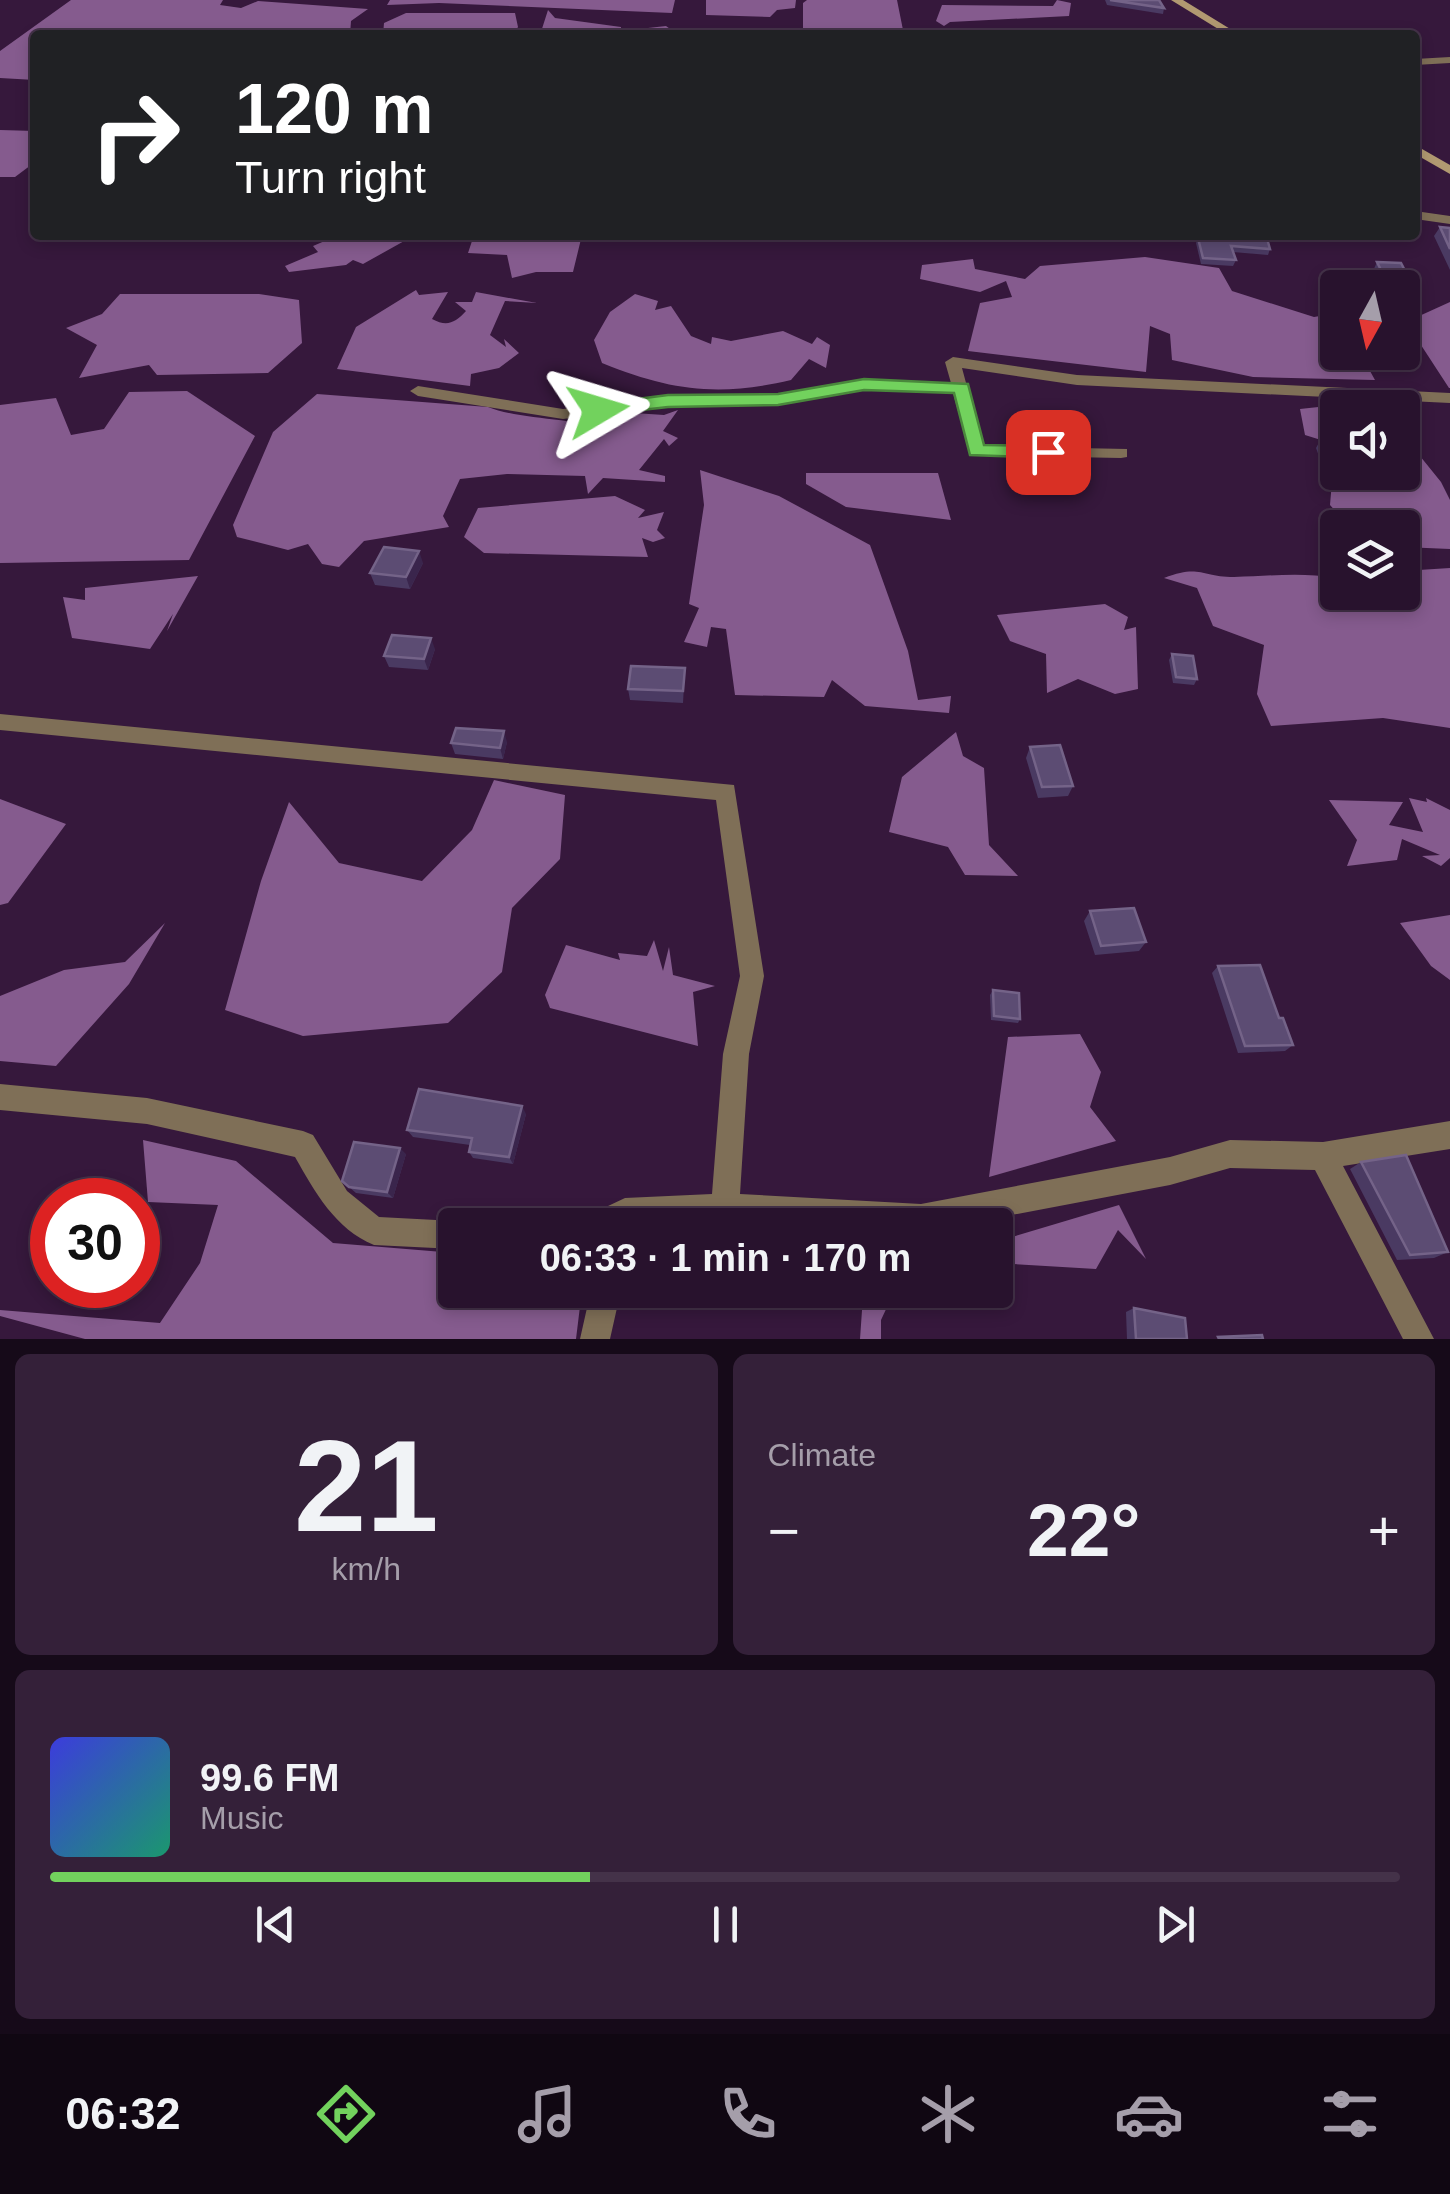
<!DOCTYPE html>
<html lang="en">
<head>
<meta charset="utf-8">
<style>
  body { margin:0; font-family:Helvetica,sans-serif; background:#342039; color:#f1f3f6; height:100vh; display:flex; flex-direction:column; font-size:38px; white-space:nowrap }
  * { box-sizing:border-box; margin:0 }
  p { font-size:32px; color:#a59eaa }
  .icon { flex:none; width:55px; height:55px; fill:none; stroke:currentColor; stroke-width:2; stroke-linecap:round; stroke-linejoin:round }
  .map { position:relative; height:1339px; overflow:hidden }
  .panel { display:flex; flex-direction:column; gap:15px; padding:15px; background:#160a19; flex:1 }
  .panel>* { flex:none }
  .hud { position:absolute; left:30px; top:30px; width:1390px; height:210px; border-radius:10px; box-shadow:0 5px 15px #0003,0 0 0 2px #443249; background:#202124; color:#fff; overflow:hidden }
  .needle { width:65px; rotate:188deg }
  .fabs { position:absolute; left:1320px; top:270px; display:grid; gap:20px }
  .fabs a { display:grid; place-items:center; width:100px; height:100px; border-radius:10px; background:#28122d; box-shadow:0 5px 15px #0003,0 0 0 2px #443249; font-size:50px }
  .speed { position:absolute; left:30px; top:1178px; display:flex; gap:20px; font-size:50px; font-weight:700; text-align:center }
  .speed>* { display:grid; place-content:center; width:130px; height:130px; border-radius:50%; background:#28122d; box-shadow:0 5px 15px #0003,0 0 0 2px #443249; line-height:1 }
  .speed .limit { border:15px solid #d22; background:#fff; color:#111 }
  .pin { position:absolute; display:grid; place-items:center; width:85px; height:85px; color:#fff; margin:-42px; border-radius:20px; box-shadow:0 5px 15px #0006 }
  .me { position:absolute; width:110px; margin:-55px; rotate:83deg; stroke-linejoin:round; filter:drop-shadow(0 0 8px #0008) }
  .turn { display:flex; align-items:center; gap:35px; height:210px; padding:0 40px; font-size:45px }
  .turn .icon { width:130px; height:130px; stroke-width:2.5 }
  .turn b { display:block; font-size:70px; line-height:85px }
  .big { font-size:75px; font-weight:700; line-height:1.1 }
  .panel .tile { flex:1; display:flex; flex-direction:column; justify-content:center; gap:15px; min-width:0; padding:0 35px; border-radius:15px; background:#342039 }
  .panel .dial { align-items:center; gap:0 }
  .dial b { font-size:130px; line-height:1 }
  .song { display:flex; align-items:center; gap:30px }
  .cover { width:120px; height:120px; border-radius:15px; background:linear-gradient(135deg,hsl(240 70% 55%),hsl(160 70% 35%)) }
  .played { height:10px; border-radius:5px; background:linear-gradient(90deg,#72d25d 40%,#443249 40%) }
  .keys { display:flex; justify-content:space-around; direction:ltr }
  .heat { display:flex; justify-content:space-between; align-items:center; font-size:55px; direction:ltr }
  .panel .tiles { flex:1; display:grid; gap:15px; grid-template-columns:1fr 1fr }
  .tile:last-child { grid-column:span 2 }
  .trip { position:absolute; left:438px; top:1208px; width:575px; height:100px; border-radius:10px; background:#28122d; box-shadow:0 5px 15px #0003,0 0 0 2px #443249; font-weight:700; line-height:100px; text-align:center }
  .dock { display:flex; height:160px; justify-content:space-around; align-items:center; background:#100712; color:#a59eaa }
  .dock .icon { width:70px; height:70px }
  .dock .active { color:#72d25d }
  .dock b { font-size:45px; color:#f1f3f6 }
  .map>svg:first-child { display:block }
  .water { fill:#855b8e }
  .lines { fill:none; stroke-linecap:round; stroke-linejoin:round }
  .minor { fill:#7f6f57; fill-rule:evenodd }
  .secondary { fill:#b19971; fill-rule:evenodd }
  .wall { fill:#4a3a62 }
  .shaded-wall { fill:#3a254c }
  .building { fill:#5c4c73; stroke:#746388; stroke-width:2.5 }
  .route { fill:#72d25d; stroke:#4a883c; stroke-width:2.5 }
</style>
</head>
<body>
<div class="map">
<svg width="1450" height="1339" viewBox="0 0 1450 1339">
  <rect width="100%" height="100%" fill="#36183c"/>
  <path class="water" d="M71 0H223L220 5 241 8 258 1 368 9 351 21 350 35H35V80L0 78V51Z
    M390 0H675L672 13 439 3 387 5Z
    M706 0H796L795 8 777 10 770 17 706 15Z
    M807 0H897L904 35H803V3Z
    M1057 0 1071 3 1069 16 950 22 944 26 936 21 942 5 1053 6Z
    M548 10 555 18 621 27V31L666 26 677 34 540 35Z
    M406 13H515L518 27 513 35H383L384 23Z
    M0 130 35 131V162L15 177H0Z
    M327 235H415L363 264 353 260 346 265 289 272 285 266 318 252 313 246 327 240Z
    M474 235 581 239 573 272H536L512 278 507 255 468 253Z
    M1145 257 1219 268 1232 291 1314 317 1337 313 1338 352 1360 353 1375 380 1253 377 1172 360 1170 334 1150 326 1146 372 968 351 980 303 1012 297 1006 281 980 292 920 279 922 265 973 259 975 269 1025 279 1040 266Z
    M416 290 419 295 448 292 432 319C447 327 455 323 466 311L455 302H472L476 292 537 303 505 301 490 335 506 347 504 339 519 353 499 368 471 374 470 386 337 369 356 327Z
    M120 294H259L299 300 302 343 268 373 157 375 149 365 79 378 97 345 66 328 102 314Z
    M635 294 658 301 655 310 671 306 691 336 711 344 712 337 731 341 783 331 812 344 817 337 830 345 826 368 809 359 791 380C719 397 671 391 602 363L594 340 610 312Z
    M1450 302V388H1449L1406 322Z
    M187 391 255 436 189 560 0 563V405L56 398 71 435 104 429 129 392Z
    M317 394 488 407C517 419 576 419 613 429L619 412 664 415 678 410 663 431 678 438 669 446 664 439 639 470 665 476V482L603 478 588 494 585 476 507 474 460 479 443 516 449 527 364 541 339 567 322 564 308 544 288 550 237 537 233 525 273 432Z
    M1346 404 1377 407 1338 408 1337 445 1305 435 1300 409Z
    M1403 435 1441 482 1450 500V549L1403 547 1402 528 1350 527 1330 505 1332 481 1410 491 1397 473 1403 477 1410 473 1403 467Z
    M700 470 779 496 870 545 908 651 918 700 951 696 949 713 865 706 832 680 824 697 735 695 726 629 711 627 707 647 684 642 699 608 689 604 704 505Z
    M806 473H938L951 520 846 507 806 484Z
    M615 496 645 510 638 518 664 512 657 530 665 538 653 542 642 538 648 557 484 553 464 537 478 508Z
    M1450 568V728L1383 718 1271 726 1257 694 1264 645 1213 626 1197 588 1164 578C1200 564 1201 577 1234 577 1270 576 1301 572 1337 578L1338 592H1402L1403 571Z
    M198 576 167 631 173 614 150 649 72 638 63 597 85 600V588Z
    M1105 604 1128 617 1124 630 1136 627 1138 689 1115 694 1078 679 1047 693 1046 654 1010 641 997 615Z
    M956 732 963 756 984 768 989 845 1018 876 965 875 948 847 889 832 902 777Z
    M494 780 565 795 560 859 512 908 502 972 448 1023 303 1036 225 1010 261 881 289 802 339 863 422 881 472 830Z
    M1409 798 1427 802 1426 798 1450 810V858L1441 866 1422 856 1440 855 1402 839 1397 860 1347 866 1357 840 1329 800 1403 802 1389 825 1423 832Z
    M0 799 66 824 8 903 0 905Z
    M1450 915V980L1431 966 1400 923Z
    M165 923 129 984 56 1066 0 1061V996L64 970 125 962Z
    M654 940 663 971 669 947 673 975 715 986 693 992 698 1046 550 1008 545 995 566 945 620 960 618 953 647 956Z
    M1080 1034 1101 1072 1090 1107 1116 1141 989 1177 1008 1037Z
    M143 1140 236 1161 333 1243 455 1253V1290H582L576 1339H85L0 1316V1310L160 1323 200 1263 218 1205 148 1202Z
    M1119 1205 1146 1259 1118 1230 1096 1269 995 1263V1242Z
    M859 1290H895L881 1320V1339H860L863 1296Z"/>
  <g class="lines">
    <path class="minor" d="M1450 57V63L1415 65V59Z
      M1415 211 1450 216V224L1415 219Z
      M953 357 1077 375 1450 393V403L1077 385 962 368 983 446 1127 449V457L1121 458 970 455 953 393 864 390 778 405 668 406 563 419 418 396 410 391 418 386 563 409 668 396 778 395 864 380 951 383 945 362Z
      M0 714 734 785 764 976 749 1054 740 1194 921 1204 1170 1157 1230 1140 1323 1142 1450 1121V1149L1343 1166 1434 1339H1403L1315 1170 1230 1168 1170 1185 959 1225H794L725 1221 585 1225 589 1215 625 1198 712 1194 723 1054 740 976 716 800 0 730Z
      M0 1084 147 1098 303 1131 313 1135 347 1191 379 1217 455 1221 465 1225H455V1249L374 1245C335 1229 315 1192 295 1157L147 1124 0 1110Z
      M591 1290H621L610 1339H580Z"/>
    <path class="secondary" d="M1171 0H1183L1240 35H1228Z
      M1415 145 1450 165V174L1415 154Z"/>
  </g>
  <path class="wall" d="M1094 0H1159L1164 8 1163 14 1107 5 1105 0Z
    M1440 227 1450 228V270L1434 236Z
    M1224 235H1266L1270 249 1268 255 1233 252 1236 260 1233 266 1201 264 1196 243 1198 238 1225 239Z
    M1377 262 1417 294 1412 303 1402 302V288H1381L1373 271Z
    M1322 437 1338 438V471L1324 470 1316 448Z
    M423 563 410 589 375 585 370 573Z
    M435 649 428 670 389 667 384 656Z
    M1172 654 1197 679 1194 685 1173 683 1169 660Z
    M685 668 683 703 630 700 628 689Z
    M507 742 503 759 455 754 451 743Z
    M1030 747 1073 786 1068 796 1038 798 1026 758Z
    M1090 911 1146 942 1139 951 1095 955 1084 921Z
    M1218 966 1279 1018 1293 1045 1285 1051 1238 1053 1212 973Z
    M993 990 1020 1019 1018 1023 991 1020 990 995Z
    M526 1114 513 1164 473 1158 469 1152 470 1145 413 1137 407 1130Z
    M406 1154 393 1198 356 1193 342 1181Z
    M1361 1162 1448 1252 1434 1258 1397 1260 1350 1169Z
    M1134 1308 1187 1339H1127L1126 1312Z"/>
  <path class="shaded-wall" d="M419 551 423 563 410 589 406 577Z
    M431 638 435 649 428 670 424 659Z
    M504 731 507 742 503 759 500 748Z
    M522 1106 526 1114 513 1164 509 1157Z
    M400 1148 406 1154 393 1198 387 1192Z"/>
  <path class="building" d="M1110 0H1159L1164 8Z
    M1440 227 1450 228V249Z
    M1227 235H1266L1270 249 1231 246 1236 260 1203 258 1198 238 1228 239Z
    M1377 262 1401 263 1417 294 1402 293V288H1390Z
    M1322 437 1338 438V458H1331Z
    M384 547 419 551 406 577 370 573Z
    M392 635 431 638 424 659 384 656Z
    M1172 654 1193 656 1197 679 1176 677Z
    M631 666 685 668 683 691 628 689Z
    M456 728 504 731 500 748 451 743Z
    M1060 745 1073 786 1042 787 1030 747Z
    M1134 908 1146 942 1101 946 1090 911Z
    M1260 965 1279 1018H1283L1293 1045 1245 1046 1218 966Z
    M993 990 1019 993 1020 1019 994 1016Z
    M419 1089 522 1106 509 1157 469 1152 472 1138 407 1130Z
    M354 1142 400 1148 387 1192 349 1187 342 1181Z
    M1406 1155 1448 1252 1410 1255 1361 1162Z
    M1134 1308 1185 1318 1187 1339H1136Z
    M1262 1335 1263 1339H1219L1218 1337Z"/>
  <path class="route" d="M864 379 968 384 984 445 1048 446 1058 452 1048 458 970 455 954 393 864 390 778 405 668 407 598 415 589 410 598 404 668 395 778 394Z"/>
</svg>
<div class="fabs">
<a><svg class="needle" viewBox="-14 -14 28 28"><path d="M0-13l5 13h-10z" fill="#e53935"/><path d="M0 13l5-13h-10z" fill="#a59eaa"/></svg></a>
<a><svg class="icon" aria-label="sound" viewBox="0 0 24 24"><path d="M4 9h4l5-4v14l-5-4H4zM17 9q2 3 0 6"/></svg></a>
<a><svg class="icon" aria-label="layers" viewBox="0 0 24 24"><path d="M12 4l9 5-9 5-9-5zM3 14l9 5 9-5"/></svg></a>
</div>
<div class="speed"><div class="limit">30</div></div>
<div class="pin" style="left:1048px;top:452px;background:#d93025"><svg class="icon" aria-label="arrive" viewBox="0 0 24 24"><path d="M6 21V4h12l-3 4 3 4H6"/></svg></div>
<svg class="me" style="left:598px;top:410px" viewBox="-20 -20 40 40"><path d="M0-17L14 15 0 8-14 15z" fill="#72d25d" stroke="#fff" stroke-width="4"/></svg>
<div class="trip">06:33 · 1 min · 170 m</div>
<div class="hud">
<div class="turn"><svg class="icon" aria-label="right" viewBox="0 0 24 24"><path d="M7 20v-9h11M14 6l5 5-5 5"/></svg><div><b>120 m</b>Turn right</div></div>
</div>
</div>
<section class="panel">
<div class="tiles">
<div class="tile dial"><b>21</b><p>km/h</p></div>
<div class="tile"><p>Climate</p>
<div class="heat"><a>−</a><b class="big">22°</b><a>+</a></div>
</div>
<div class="tile">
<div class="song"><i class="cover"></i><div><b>99.6 FM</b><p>Music</p></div></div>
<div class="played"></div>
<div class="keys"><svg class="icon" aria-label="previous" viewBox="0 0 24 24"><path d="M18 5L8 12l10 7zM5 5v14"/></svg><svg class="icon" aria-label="pause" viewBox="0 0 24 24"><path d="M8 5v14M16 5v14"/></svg><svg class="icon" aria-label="next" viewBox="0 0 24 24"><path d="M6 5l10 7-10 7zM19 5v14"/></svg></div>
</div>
</div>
</section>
<nav class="dock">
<b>06:32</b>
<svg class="icon active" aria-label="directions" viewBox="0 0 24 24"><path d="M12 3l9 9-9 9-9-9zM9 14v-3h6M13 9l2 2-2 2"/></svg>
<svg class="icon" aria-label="music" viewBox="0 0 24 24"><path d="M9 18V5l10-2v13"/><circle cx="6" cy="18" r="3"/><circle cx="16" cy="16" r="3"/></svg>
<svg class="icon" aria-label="phone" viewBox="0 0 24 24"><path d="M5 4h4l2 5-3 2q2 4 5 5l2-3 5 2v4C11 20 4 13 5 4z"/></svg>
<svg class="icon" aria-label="climate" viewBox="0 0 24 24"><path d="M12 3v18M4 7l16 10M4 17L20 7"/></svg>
<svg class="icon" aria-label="car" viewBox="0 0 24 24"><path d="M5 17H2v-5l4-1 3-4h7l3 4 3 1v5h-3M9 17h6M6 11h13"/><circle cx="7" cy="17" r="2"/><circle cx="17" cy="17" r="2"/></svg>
<svg class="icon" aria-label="filters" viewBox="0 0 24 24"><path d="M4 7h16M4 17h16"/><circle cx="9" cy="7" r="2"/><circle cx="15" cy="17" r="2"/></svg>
</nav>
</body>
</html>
